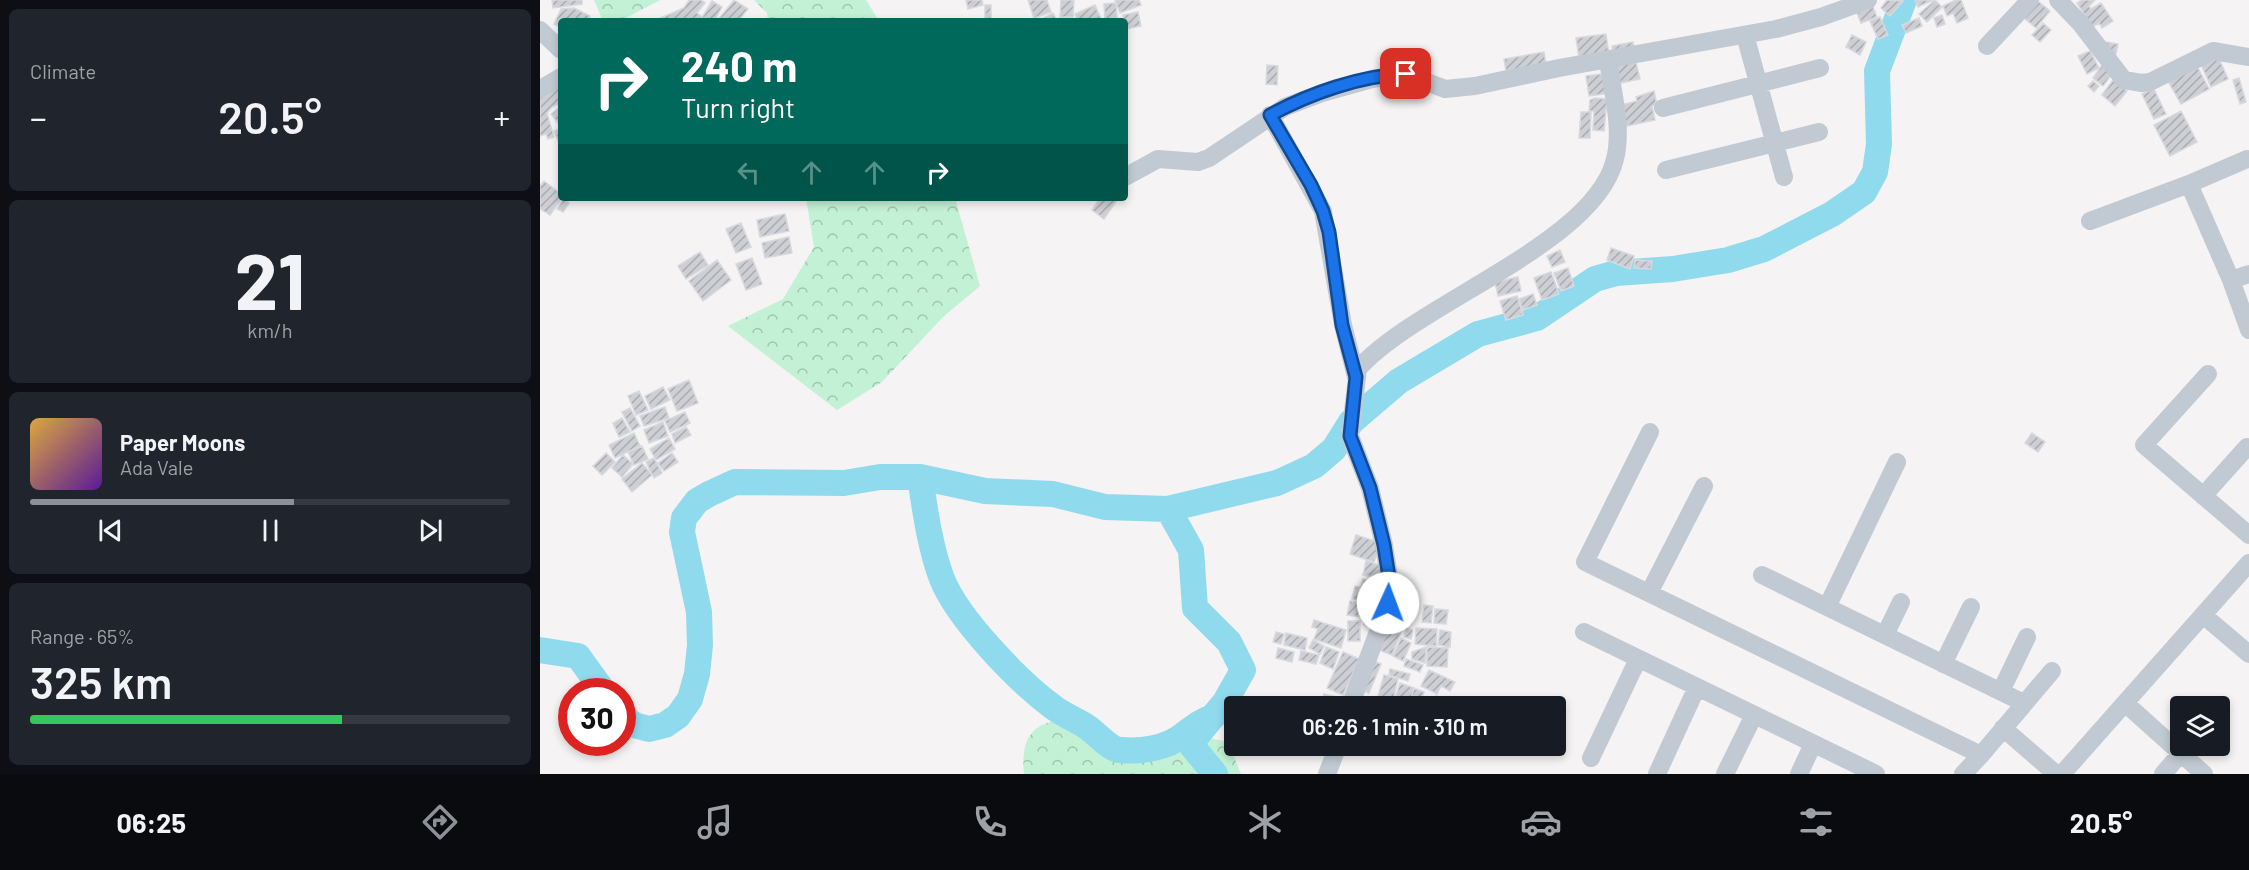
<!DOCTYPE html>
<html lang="en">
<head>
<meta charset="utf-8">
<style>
  body { margin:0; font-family:Barlow,sans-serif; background:#20242c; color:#f1f3f6; height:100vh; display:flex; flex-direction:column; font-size:22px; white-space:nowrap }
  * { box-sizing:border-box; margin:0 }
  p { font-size:20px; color:#9ea1a6 }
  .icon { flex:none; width:33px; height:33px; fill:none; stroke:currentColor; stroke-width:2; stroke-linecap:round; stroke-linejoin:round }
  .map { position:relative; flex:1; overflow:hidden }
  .side { display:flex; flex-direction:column; gap:9px; padding:9px; background:#0d0f14; width:540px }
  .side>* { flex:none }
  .hud { position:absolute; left:18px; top:18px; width:570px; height:183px; border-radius:6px; box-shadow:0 3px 9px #0003; background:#00695c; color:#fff; overflow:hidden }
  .tools { position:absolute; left:1630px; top:696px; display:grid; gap:12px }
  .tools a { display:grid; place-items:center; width:60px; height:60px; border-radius:6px; background:#171b24; box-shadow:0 3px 9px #0003; font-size:30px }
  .speed { position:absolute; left:18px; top:678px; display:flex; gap:12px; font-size:30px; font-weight:700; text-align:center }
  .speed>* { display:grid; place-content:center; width:78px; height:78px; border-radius:50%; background:#171b24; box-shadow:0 3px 9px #0003; line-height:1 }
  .speed .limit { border:9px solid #d22; background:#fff; color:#111 }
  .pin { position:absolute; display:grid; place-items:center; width:51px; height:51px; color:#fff; margin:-26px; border-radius:12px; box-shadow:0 3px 9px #0006 }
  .me { position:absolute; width:66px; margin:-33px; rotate:2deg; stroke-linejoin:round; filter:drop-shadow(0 0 4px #0008) }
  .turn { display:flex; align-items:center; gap:21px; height:126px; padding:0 24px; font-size:27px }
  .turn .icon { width:78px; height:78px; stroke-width:2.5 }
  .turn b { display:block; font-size:42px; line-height:51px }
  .lanes { display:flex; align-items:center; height:57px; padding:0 24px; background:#0003; justify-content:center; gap:30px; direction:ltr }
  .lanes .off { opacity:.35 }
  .big { font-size:45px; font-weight:600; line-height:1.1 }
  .side .widget { flex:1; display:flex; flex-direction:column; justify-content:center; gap:9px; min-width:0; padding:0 21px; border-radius:9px; background:#20242c }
  .side .dial { align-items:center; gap:0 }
  .dial b { font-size:78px; line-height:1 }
  .song { display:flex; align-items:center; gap:18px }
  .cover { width:72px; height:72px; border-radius:9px; background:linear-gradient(135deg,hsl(40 70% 55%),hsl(270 70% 35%)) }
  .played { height:6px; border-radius:3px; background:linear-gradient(90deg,#8c9099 55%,#363941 55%) }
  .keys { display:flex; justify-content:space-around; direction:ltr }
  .heat { display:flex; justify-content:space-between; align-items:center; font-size:33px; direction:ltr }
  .charge { height:9px; border-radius:4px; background:linear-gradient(90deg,#34c759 65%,#363941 0) }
  .trip { position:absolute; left:684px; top:696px; width:342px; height:60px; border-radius:6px; background:#171b24; box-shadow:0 3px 9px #0003; font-weight:600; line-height:60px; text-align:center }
  .tabs { display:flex; height:96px; justify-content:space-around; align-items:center; background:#090b0e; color:#9ea1a6 }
  .tabs .icon { width:42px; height:42px }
  .tabs .current { color:#8c9099 }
  .tabs b { font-size:27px; color:#f1f3f6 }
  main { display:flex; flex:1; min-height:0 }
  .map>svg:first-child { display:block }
  .forest { fill:url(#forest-crowns) }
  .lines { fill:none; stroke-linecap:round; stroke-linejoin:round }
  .river { stroke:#90daee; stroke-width:26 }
  .building { fill:url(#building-hatch); stroke:#d7d9de; stroke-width:1.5 }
  .minor { stroke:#c1cad2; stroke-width:18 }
  .route-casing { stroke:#114b97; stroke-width:15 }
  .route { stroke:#1a73e8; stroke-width:10 }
</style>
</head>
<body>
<main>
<section class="side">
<div class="widget"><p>Climate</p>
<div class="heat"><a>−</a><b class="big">20.5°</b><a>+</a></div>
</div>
<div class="widget dial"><b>21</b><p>km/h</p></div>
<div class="widget">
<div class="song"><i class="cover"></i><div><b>Paper Moons</b><p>Ada Vale</p></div></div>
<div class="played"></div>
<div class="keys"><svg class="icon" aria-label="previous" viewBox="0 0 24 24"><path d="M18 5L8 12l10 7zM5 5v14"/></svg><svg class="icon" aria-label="pause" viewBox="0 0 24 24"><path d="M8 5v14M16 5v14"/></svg><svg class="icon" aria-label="next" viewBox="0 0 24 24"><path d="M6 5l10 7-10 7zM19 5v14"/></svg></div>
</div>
<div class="widget"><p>Range · 65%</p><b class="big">325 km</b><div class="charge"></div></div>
</section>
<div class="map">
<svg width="1709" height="774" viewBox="0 0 1709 774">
  <defs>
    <pattern id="forest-crowns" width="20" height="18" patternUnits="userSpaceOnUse" patternTransform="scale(1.5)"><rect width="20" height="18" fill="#c3f1d5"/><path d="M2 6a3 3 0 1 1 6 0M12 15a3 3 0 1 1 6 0" fill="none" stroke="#a0c6b0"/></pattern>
    <pattern id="building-hatch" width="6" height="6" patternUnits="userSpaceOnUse" patternTransform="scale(1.5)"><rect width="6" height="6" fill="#cdcfd5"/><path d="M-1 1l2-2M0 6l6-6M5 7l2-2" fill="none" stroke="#a8abb0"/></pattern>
  </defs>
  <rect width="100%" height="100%" fill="#f5f3f3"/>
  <path class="forest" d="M54 0H120L80 21H63Z
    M214 0H326L339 21H323L322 17 315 21H228L227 13Z
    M266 198H415L440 286 403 317 342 382 297 410 188 326 243 299 274 247Z
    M520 720C563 744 593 774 643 745L652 746 670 738 688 742 701 774H484C481 744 488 724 520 720Z"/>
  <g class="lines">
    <path class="river" d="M380 477C385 510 390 547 402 579 418 619 478 681 513 707 522 714 534 719 544 725 555 731 569 750 581 750 601 752 627 748 643 735 654 727 659 722 673 717
      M628 509 651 550 655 608 689 642 703 670 685 702 656 737 652 746 675 774
      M0 650 38 656 64 692
      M82 716 94 725 109 729 125 725 138 716 150 699 157 674 160 645 159 612 142 532 144 518 157 501 169 494 195 482 304 483 340 477H380L445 491 513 494 565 507 628 509 737 483 774 466 794 449 811 422 859 381 938 334 997 318 1055 279 1076 273 1133 269 1188 260 1224 249 1292 214 1324 192 1335 172 1339 144 1337 71 1364 0"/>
  </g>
  <path class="building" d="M12 0H42V4L13 8Z
    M149 0H161L165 3 157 13 162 17 160 21H114L144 8Z
    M194 0 208 9 198 21H177Z
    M426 0H442L443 5 428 9Z
    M488 0H507L511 12 494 18Z
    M521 0H534L533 17H520Z
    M575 0H599L601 5 580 13Z
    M1347 0 1363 1 1350 16 1341 8Z
    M1375 0H1393L1378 7Z
    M1395 0 1402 7 1387 22 1379 14Z
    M1416 0H1421L1428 18 1417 23 1413 13 1407 16 1403 6Z
    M1542 0H1555L1549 6 1551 9 1561 3 1573 21 1562 28 1559 23 1552 27 1537 3Z
    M172 1 182 7 174 21H160Z
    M1498 1 1510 11 1496 28 1484 18Z
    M576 3 577 18 565 19 564 4Z
    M445 5H451V21H445Z
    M555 5 562 21H538L535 14Z
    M1333 7 1337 17 1321 23 1317 13Z
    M34 8 50 16 48 21H21V27L14 24 21 9Z
    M598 12 601 26 586 29 583 15Z
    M513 13 517 21H498Z
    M1402 15 1405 24 1397 27 1394 18Z
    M1340 17 1348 35 1338 39 1330 21Z
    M1379 18 1382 26 1366 33 1362 25Z
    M1503 23 1511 30 1500 42 1492 35Z
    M1066 34 1069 54 1039 58 1036 38Z
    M1312 35 1326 42 1320 55 1306 47Z
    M1093 42 1095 52 1073 56 1072 46Z
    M1566 42 1578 44 1576 54 1564 52Z
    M1550 51 1559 68 1547 74 1538 56Z
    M1004 52 1006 64 966 71 964 59Z
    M1677 54 1688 79 1671 87 1660 62Z
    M1096 62 1100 79 1076 84 1072 66Z
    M727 65 738 66 737 85 726 84Z
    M1562 65 1573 73 1563 86 1553 78Z
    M1657 66 1669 89 1641 104 1628 81Z
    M1069 73 1071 93 1049 96 1046 76Z
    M1699 78 1706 102 1700 104 1693 80Z
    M1573 80 1587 91 1575 106 1562 95Z
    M1553 81 1559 86 1554 92 1548 86Z
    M20 86 21 103 12 107 7 113 14 137 8 139 6 134 0 136V94Z
    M1614 89 1626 114 1614 119 1602 94Z
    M1114 91 1117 105 1112 106 1115 120 1082 127 1077 106 1097 101 1096 97Z
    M1055 98 1067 99 1064 131 1053 130 1054 111H1049L1050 100Z
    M21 106V120L18 123 11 114Z
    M1641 111 1657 142 1630 156 1614 125Z
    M1041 112H1051L1050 138H1039Z
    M21 128V148L14 131Z
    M4 181 21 194 22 198 10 215 0 209V186Z
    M560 198 577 200 564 219 552 210Z
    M23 199 29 203 23 212 17 209Z
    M245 214 249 231 220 237 217 220Z
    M201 223 211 247 196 253 186 229Z
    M249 237 252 253 225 258 222 243Z
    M1071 248 1094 256 1090 269 1067 260Z
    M1020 250 1025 262 1012 267 1007 256Z
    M160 252 168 265 146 279 138 266Z
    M212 258 222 284 206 290 196 264Z
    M177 260 191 280 163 301 149 281Z
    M1095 260 1112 261 1111 269 1094 268Z
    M1028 268 1034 286 1021 291 1014 273Z
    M1011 272 1019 294 1002 300 994 278Z
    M978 277 981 291 958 296 955 282Z
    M993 294 997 305 983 310 979 299Z
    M977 296 983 315 966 320 960 301Z
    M149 380 158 403 137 411 128 389Z
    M123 387 130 400 111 409 105 396Z
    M99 391 108 410 96 415 88 396Z
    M125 407 129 418 104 426 100 416Z
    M90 408 100 426 92 431 82 412Z
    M145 412 150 423 130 432 125 421Z
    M82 418 90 432 79 437 73 423Z
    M123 422 128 436 109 443 104 430Z
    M146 427 151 435 135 443 132 434Z
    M94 433 100 446 75 458 69 445Z
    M1492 433 1505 442 1498 452 1485 443Z
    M129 438 135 449 116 460 110 449Z
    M102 446 108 459 94 465 88 452Z
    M66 453 75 462 62 475 53 466Z
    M132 453 138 462 124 471 118 463Z
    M83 455 93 464 82 477 72 468Z
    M114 458 122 473 114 478 106 462Z
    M102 463 112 475 92 492 82 479Z
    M816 535 841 543 834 562 810 554Z
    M826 561 841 565 839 578 823 575Z
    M823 579 834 582 828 602 812 599 815 586 821 587Z
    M810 601 824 603 822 617 807 615Z
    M884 605 893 606 891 623 882 622Z
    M895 609 908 610 906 624 894 623Z
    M827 612 841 615 838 628 824 625Z
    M774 620 806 630 801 648 774 639 778 629 772 627Z
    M808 621H820V641H808Z
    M851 622 863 627 852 655 834 648Z
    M866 628 873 630 871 639 864 637Z
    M876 628 897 629 896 646 875 644Z
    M900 630 911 632 910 647 898 645Z
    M736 632 744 634 741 644 733 642Z
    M746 633 767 638 765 650 744 645Z
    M861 638 871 643 863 661 853 656Z
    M773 640 784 646 780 654 769 648Z
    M786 647 799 652 793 669 780 663Z
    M886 647 885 663 872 659V652Z
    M887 647 908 648 907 667 887 666Z
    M738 648 754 652 752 662 736 658Z
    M761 651 779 655 776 664 759 660Z
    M803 652 819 659 803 695 787 688Z
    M829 659 841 664 829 693 817 688Z
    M866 659 883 665 880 672 864 666Z
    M850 669 870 674 868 681 849 675Z
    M889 670 915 682 910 691 901 686 897 694 881 686Z
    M844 675 858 679 852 704 837 700Z
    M860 683 874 688 869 704 855 699Z
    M874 688 884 692 879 706 869 704Z
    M784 694 801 698 799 706H781Z
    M896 696 913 702 911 706H893Z"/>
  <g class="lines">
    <path class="minor" d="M1518 0 1540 23 1584 80 1602 83 1610 82 1673 51 1709 57
      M0 30 21 50
      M1205 35 1244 177
      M1447 46 1490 0
      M0 89 21 77
      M1123 108 1280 68
      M730 115 783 211 803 325 816 377
      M1126 170 1279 132
      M585 177 618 159 658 162 669 158 745 107 782 93 832 79 866 74 905 89 935 86 1019 68 1236 29 1281 17 1328 0
      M1649 184 1707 159
      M1550 221 1649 184 1691 280 1709 274
      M1691 280 1709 330
      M1668 374 1604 445 1709 535
      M1110 432 1045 562 1441 755 1512 671
      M1357 462 1287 607 1484 703
      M1663 496 1707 447
      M1222 575 1287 607
      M1109 593 1164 486
      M1663 615 1709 654
      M1044 632 1336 774
      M1345 635 1361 602
      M1403 664 1431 607
      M1461 691 1487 637
      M1585 703 1664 774
      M810 706 844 616 851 590 844 545 830 488 810 436 818 369C876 303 1055 244 1075 159 1083 128 1072 90 1068 60
      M1463 728 1516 774
      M1051 758 1098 659
      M787 774 798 746
      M1117 774 1157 687
      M1185 774 1214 715
      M1259 774 1273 744
      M1423 774 1441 755
      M1522 774 1709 563
      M1623 774 1641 753"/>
  </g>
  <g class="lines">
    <g class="route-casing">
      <path id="route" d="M848 603 851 590 844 545 830 488 810 436 816 377 802 325 789 232 783 211 771 185 730 115C769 94 821 75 866 74"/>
    </g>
    <use href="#route" class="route"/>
  </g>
</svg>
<div class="tools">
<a><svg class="icon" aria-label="layers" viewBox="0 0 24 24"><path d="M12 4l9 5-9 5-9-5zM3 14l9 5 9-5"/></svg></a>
</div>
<div class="speed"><div class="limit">30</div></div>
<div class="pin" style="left:866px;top:74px;background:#d93025"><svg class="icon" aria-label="arrive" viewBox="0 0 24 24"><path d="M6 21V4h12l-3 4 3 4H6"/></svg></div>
<svg class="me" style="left:848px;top:603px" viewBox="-20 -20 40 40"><circle r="19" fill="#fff"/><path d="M0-13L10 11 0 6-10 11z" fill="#1a73e8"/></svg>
<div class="trip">06:26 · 1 min · 310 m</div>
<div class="hud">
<div class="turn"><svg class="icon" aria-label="right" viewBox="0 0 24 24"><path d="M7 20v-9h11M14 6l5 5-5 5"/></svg><div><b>240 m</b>Turn right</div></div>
<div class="lanes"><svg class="icon off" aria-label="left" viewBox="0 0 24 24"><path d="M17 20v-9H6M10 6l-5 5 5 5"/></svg><svg class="icon off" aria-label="ahead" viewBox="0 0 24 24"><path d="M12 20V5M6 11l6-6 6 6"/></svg><svg class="icon off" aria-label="ahead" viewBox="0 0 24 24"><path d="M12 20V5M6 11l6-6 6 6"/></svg><svg class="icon" aria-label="right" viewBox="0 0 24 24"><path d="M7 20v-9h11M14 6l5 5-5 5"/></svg></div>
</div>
</div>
</main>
<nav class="tabs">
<b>06:25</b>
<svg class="icon current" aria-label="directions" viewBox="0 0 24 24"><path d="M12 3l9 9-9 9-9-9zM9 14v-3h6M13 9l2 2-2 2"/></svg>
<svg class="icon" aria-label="music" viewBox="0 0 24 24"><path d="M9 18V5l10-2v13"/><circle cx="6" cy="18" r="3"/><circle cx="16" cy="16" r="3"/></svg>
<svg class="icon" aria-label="phone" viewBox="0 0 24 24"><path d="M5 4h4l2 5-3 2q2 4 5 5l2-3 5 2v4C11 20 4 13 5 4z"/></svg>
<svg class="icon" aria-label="climate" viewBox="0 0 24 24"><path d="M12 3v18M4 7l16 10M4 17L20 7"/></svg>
<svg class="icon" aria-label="car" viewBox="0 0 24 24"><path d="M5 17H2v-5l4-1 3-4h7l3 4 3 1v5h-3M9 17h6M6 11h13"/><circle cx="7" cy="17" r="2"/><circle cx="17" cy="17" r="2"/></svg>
<svg class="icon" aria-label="filters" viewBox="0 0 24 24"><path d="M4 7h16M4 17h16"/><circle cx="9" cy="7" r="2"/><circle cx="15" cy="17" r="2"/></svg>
<b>20.5°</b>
</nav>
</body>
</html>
